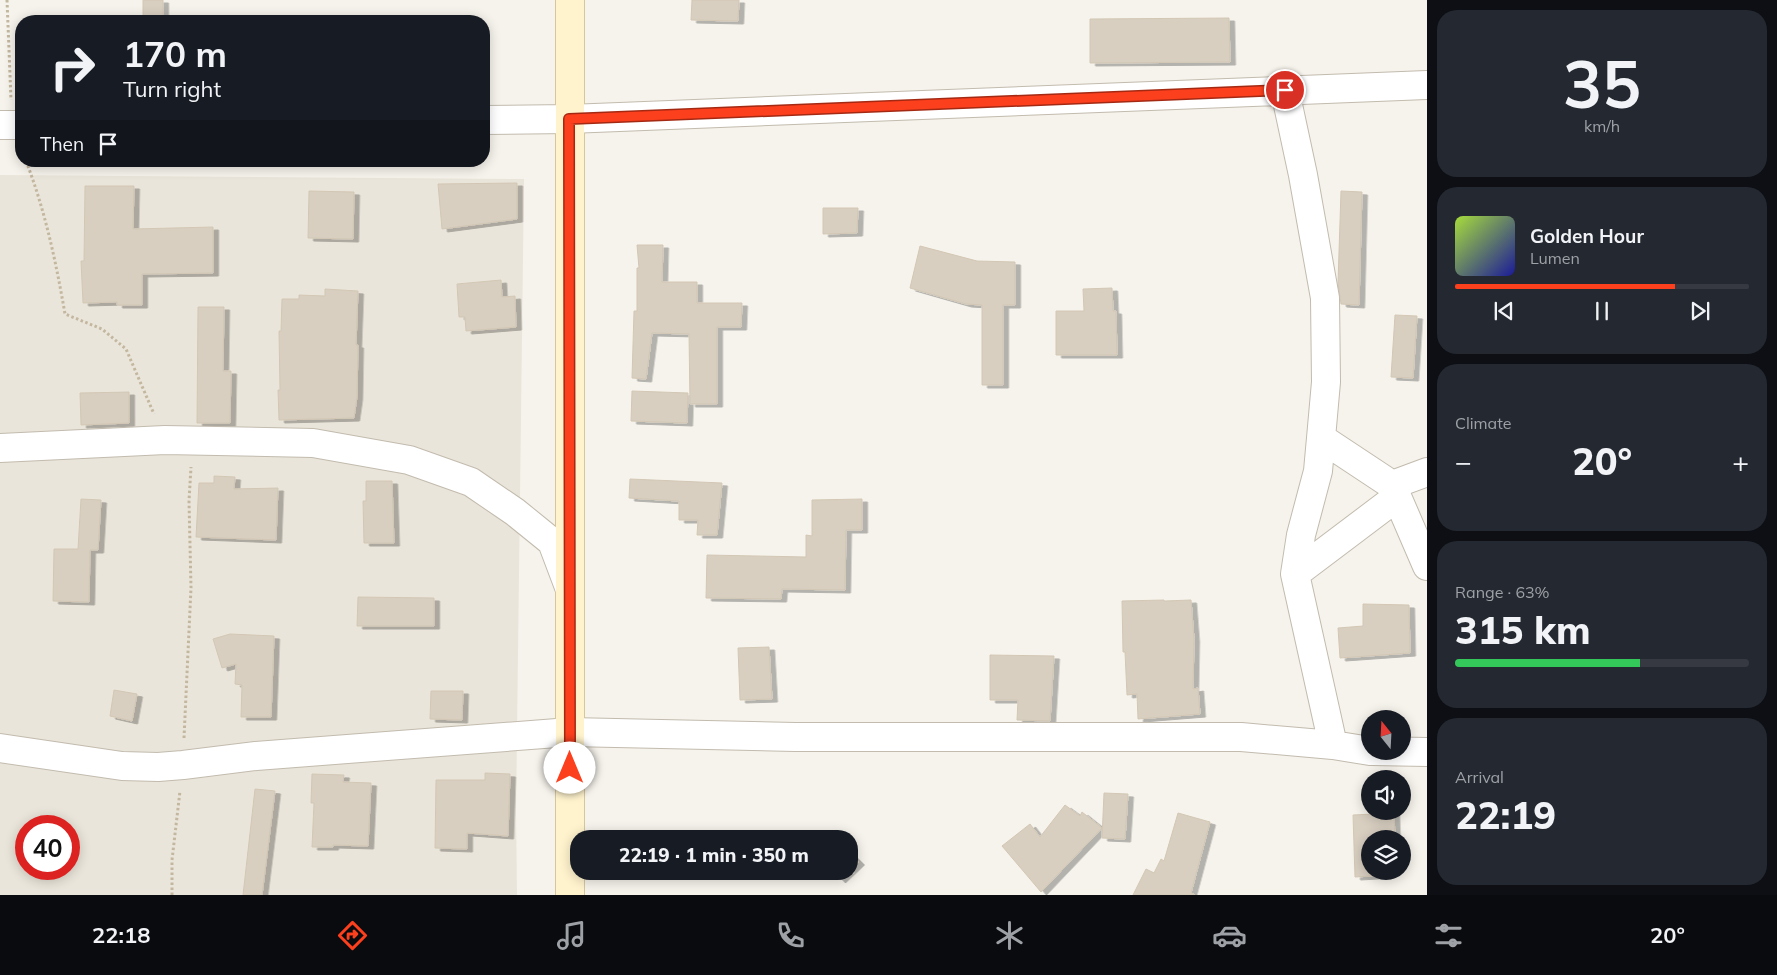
<!DOCTYPE html>
<html lang="en">
<head>
<meta charset="utf-8">
<style>
  body { margin:0; font-family:Mulish,sans-serif; background:#242831; color:#f1f3f6; height:100vh; display:flex; flex-direction:column; font-size:19px; white-space:nowrap }
  * { box-sizing:border-box; margin:0 }
  p { font-size:16px; color:#9ea1a6 }
  .icon { flex:none; width:28px; height:28px; fill:none; stroke:currentColor; stroke-width:2; stroke-linecap:round; stroke-linejoin:round }
  .map { position:relative; flex:1; overflow:hidden }
  .details { display:flex; flex-direction:column; gap:10px; padding:10px; background:#0d0f14; width:350px }
  .details>* { flex:none }
  .hud { position:absolute; left:15px; top:15px; width:475px; height:152px; border-radius:20px; box-shadow:0 2px 12px #0003; background:#171b24; color:#f1f3f6; overflow:hidden }
  .needle { width:32px; rotate:342deg }
  .controls { position:absolute; left:1361px; top:710px; display:grid; gap:10px }
  .controls a { display:grid; place-items:center; width:50px; height:50px; border-radius:50%; background:#171b24; box-shadow:0 2px 12px #0003; font-size:25px }
  .speed { position:absolute; left:15px; top:815px; display:flex; gap:10px; font-size:25px; font-weight:700; text-align:center }
  .speed>* { display:grid; place-content:center; width:65px; height:65px; border-radius:50%; background:#171b24; box-shadow:0 2px 12px #0003; line-height:1 }
  .speed .limit { border:8px solid #d22; background:#fff; color:#111 }
  .pin { position:absolute; display:grid; place-items:center; width:42px; height:42px; color:#fff; margin:-21px; border:2px solid #fff; border-radius:50%; box-shadow:0 1px 5px #0007 }
  .me { position:absolute; width:55px; margin:-28px; rotate:0deg; stroke-linejoin:round; filter:drop-shadow(0 0 4px #0008) }
  .turn { display:flex; align-items:center; gap:18px; height:105px; padding:0 25px; font-size:22px }
  .turn .icon { width:65px; height:65px; stroke-width:2.5 }
  .turn b { display:block; font-size:35px; line-height:42px }
  .then { display:flex; align-items:center; height:48px; padding:0 25px; background:#0003; gap:10px; font-size:19px }
  .big { font-size:38px; font-weight:800; line-height:1.1 }
  .details .tile { flex:1; display:flex; flex-direction:column; justify-content:center; gap:8px; min-width:0; padding:0 18px; border-radius:20px; background:#242831 }
  .details .dial { align-items:center; gap:0 }
  .dial b { font-size:65px; line-height:1 }
  .song { display:flex; align-items:center; gap:15px }
  .cover { width:60px; height:60px; border-radius:8px; background:linear-gradient(135deg,hsl(80 70% 55%),hsl(240 70% 35%)) }
  .played { height:5px; border-radius:2px; background:linear-gradient(90deg,#fc3f1d 75%,#363941 75%) }
  .keys { display:flex; justify-content:space-around; direction:ltr }
  .heat { display:flex; justify-content:space-between; align-items:center; font-size:28px; direction:ltr }
  .charge { height:8px; border-radius:4px; background:linear-gradient(90deg,#34c759 63%,#363941 0) }
  .trip { position:absolute; left:570px; top:830px; width:288px; height:50px; border-radius:20px; background:#171b24; box-shadow:0 2px 12px #0003; font-weight:800; line-height:50px; text-align:center }
  .tab-bar { display:flex; height:80px; justify-content:space-around; align-items:center; background:#090b0e; color:#9ea1a6 }
  .tab-bar .icon { width:35px; height:35px }
  .tab-bar .current { color:#fc3f1d }
  .tab-bar b { font-size:22px; color:#f1f3f6 }
  main { display:flex; flex:1; min-height:0 }
  .map>svg:first-child { display:block }
  .residential { fill:#eae5da; fill-rule:evenodd }
  .building { fill:#d8cfc1; stroke:#d3c7b4; filter:url(#shadow) }
  .lines { fill:none; stroke-linecap:round; stroke-linejoin:round }
  .street-casing { stroke:#c2bbae; stroke-width:30 }
  .secondary-casing { stroke:#d6c79b; stroke-width:30 }
  .path { stroke:#c4b79f; stroke-width:3; stroke-dasharray:2.5 2.5; stroke-linecap:butt }
  .street { stroke:#fff; stroke-width:28 }
  .secondary { stroke:#fff3cd; stroke-width:28 }
  .route-casing { stroke:#a42913; stroke-width:12 }
  .route { stroke:#fc3f1d; stroke-width:9 }
</style>
</head>
<body>
<main>
<div class="map">
<svg width="1427" height="895" viewBox="0 0 1427 895">
  <defs>
    <filter id="shadow"><feDropShadow dx="5.5" dy="3" stdDeviation="0" flood-color="#0004"/></filter>
  </defs>
  <rect width="100%" height="100%" fill="#f6f3ec"/>
  <path class="residential" d="M0 175 524 179 516 812 517 895H0ZM26 826H69V869H26Z"/>
  <path class="building" d="M143 0H163V21H143Z
    M692 0H739L738 21 691 20Z
    M1229 18 1230 62 1090 63V19Z
    M517 183V219L442 229 438 184Z
    M85 186H134L133 229 213 227V273L142 274V305H117V302L83 303 81 261H84Z
    M309 191 354 192 353 239 308 238Z
    M1341 191 1362 192 1359 305 1341 304 1338 283Z
    M823 208H858L857 233 823 234Z
    M637 245H663L662 282H697V303H742L741 327H717V404H690L689 334 652 333 646 379 632 378 634 311H637V268H639Z
    M920 246 977 261 1015 262V305H1003V385H982V305L966 304 910 288Z
    M501 280 502 297 515 296 516 327 466 331 465 317H459L457 284Z
    M1112 288 1113 311H1116L1117 355H1056V311H1084L1083 289Z
    M325 289 358 291 356 345H358L357 397 354 418 279 420 278 390H280L279 331H281L282 299H299V295L325 296Z
    M198 307H224L223 371H231L230 423H197Z
    M1395 315 1417 316 1413 378 1391 377Z
    M632 391 688 393 687 423 631 421Z
    M129 392V423L81 425 80 393Z
    M214 476 235 477 234 489 278 488 276 540 196 537 199 483H214Z
    M630 479 722 483 717 535H697L698 520H679V501L629 498Z
    M366 481H392L394 543H364L363 501H366Z
    M81 499 101 500 98 550H90L89 602 53 601 54 549H78Z
    M862 499V530H846L845 590 782 589 781 599 706 598 707 555 806 557V535L812 536V500Z
    M358 597 434 598V626H357Z
    M1164 600V601L1191 600 1194 639 1193 689 1198 688 1200 714 1138 719 1137 694 1127 695 1125 652H1123L1122 601Z
    M1363 604 1409 605 1410 653 1340 658 1338 628 1363 626Z
    M230 634 274 636 271 717H241L242 685 235 684 236 664 222 668 213 639Z
    M769 647 772 699 740 700 738 648Z
    M990 655 1054 656 1050 721 1017 720 1018 700H990Z
    M114 690 137 694 132 721 110 716Z
    M431 691H463L462 720 430 719Z
    M485 773 510 774 508 836 467 833V849L435 848 436 780H485Z
    M312 774 344 775 343 782 371 783 368 846 333 845V847H312L314 803H311Z
    M255 789 275 791 262 895H243Z
    M1104 793 1128 794 1125 839 1102 838Z
    M1065 805 1080 816 1082 812 1102 828 1041 892 1002 846 1030 824 1040 837Z
    M1178 813 1210 822 1191 893 1195 895H1133L1146 869 1154 873 1161 859 1164 861Z
    M1394 813 1395 839H1370V871H1389V875L1355 877 1353 815Z
    M849 852 859 862 840 880 832 871H849Z"/>
  <g class="lines">
    <g class="street-casing">
      <path id="street" d="M1285 91 1303 175 1325 298 1326 382 1321 438 1392 485 1427 472
        M484 120 569 119 1427 85
        M0 125H21
        M1321 438 1318 471 1301 535 1295 574 1333 745
        M0 448 165 440 313 443 409 460 471 482 515 512 552 542 569 587
        M1392 485 1427 566
        M1295 574 1397 497
        M0 748 122 766 158 767 183 765 256 756 570 732 795 737H1241L1333 745 1370 751
        M1372 751 1427 752"/>
    </g>
    <g class="secondary-casing">
      <path id="secondary" d="M570 895V0"/>
    </g>
    <path class="path" d="M7 0 11 100
      M26 161C45 210 56 262 65 314L102 329 126 349 154 414
      M184 738 191 588 189 501 191 467
      M172 895V860L180 791"/>
    <use href="#street" class="street"/>
    <use href="#secondary" class="secondary"/>
  </g>
  <g class="lines">
    <g class="route-casing">
      <path id="route" d="M570 768 569 119 1285 90"/>
    </g>
    <use href="#route" class="route"/>
  </g>
</svg>
<div class="controls">
<a><svg class="needle" viewBox="-14 -14 28 28"><path d="M0-13l5 13h-10z" fill="#e53935"/><path d="M0 13l5-13h-10z" fill="#9ea1a6"/></svg></a>
<a><svg class="icon" aria-label="sound" viewBox="0 0 24 24"><path d="M4 9h4l5-4v14l-5-4H4zM17 9q2 3 0 6"/></svg></a>
<a><svg class="icon" aria-label="layers" viewBox="0 0 24 24"><path d="M12 4l9 5-9 5-9-5zM3 14l9 5 9-5"/></svg></a>
</div>
<div class="speed"><div class="limit">40</div></div>
<div class="pin" style="left:1285px;top:90px;background:#d93025"><svg class="icon" aria-label="arrive" viewBox="0 0 24 24"><path d="M6 21V4h12l-3 4 3 4H6"/></svg></div>
<svg class="me" style="left:570px;top:768px" viewBox="-20 -20 40 40"><circle r="19" fill="#fff"/><path d="M0-13L10 11 0 6-10 11z" fill="#fc3f1d"/></svg>
<div class="trip">22:19 · 1 min · 350 m</div>
<div class="hud">
<div class="turn"><svg class="icon" aria-label="right" viewBox="0 0 24 24"><path d="M7 20v-9h11M14 6l5 5-5 5"/></svg><div><b>170 m</b>Turn right</div></div>
<div class="then">Then<svg class="icon" aria-label="arrive" viewBox="0 0 24 24"><path d="M6 21V4h12l-3 4 3 4H6"/></svg></div>
</div>
</div>
<section class="details">
<div class="tile dial"><b>35</b><p>km/h</p></div>
<div class="tile">
<div class="song"><i class="cover"></i><div><b>Golden Hour</b><p>Lumen</p></div></div>
<div class="played"></div>
<div class="keys"><svg class="icon" aria-label="previous" viewBox="0 0 24 24"><path d="M18 5L8 12l10 7zM5 5v14"/></svg><svg class="icon" aria-label="pause" viewBox="0 0 24 24"><path d="M8 5v14M16 5v14"/></svg><svg class="icon" aria-label="next" viewBox="0 0 24 24"><path d="M6 5l10 7-10 7zM19 5v14"/></svg></div>
</div>
<div class="tile"><p>Climate</p>
<div class="heat"><a>−</a><b class="big">20°</b><a>+</a></div>
</div>
<div class="tile"><p>Range · 63%</p><b class="big">315 km</b><div class="charge"></div></div>
<div class="tile"><p>Arrival</p><b class="big">22:19</b></div>
</section>
</main>
<nav class="tab-bar">
<b>22:18</b>
<svg class="icon current" aria-label="directions" viewBox="0 0 24 24"><path d="M12 3l9 9-9 9-9-9zM9 14v-3h6M13 9l2 2-2 2"/></svg>
<svg class="icon" aria-label="music" viewBox="0 0 24 24"><path d="M9 18V5l10-2v13"/><circle cx="6" cy="18" r="3"/><circle cx="16" cy="16" r="3"/></svg>
<svg class="icon" aria-label="phone" viewBox="0 0 24 24"><path d="M5 4h4l2 5-3 2q2 4 5 5l2-3 5 2v4C11 20 4 13 5 4z"/></svg>
<svg class="icon" aria-label="climate" viewBox="0 0 24 24"><path d="M12 3v18M4 7l16 10M4 17L20 7"/></svg>
<svg class="icon" aria-label="car" viewBox="0 0 24 24"><path d="M5 17H2v-5l4-1 3-4h7l3 4 3 1v5h-3M9 17h6M6 11h13"/><circle cx="7" cy="17" r="2"/><circle cx="17" cy="17" r="2"/></svg>
<svg class="icon" aria-label="filters" viewBox="0 0 24 24"><path d="M4 7h16M4 17h16"/><circle cx="9" cy="7" r="2"/><circle cx="15" cy="17" r="2"/></svg>
<b>20°</b>
</nav>
</body>
</html>
